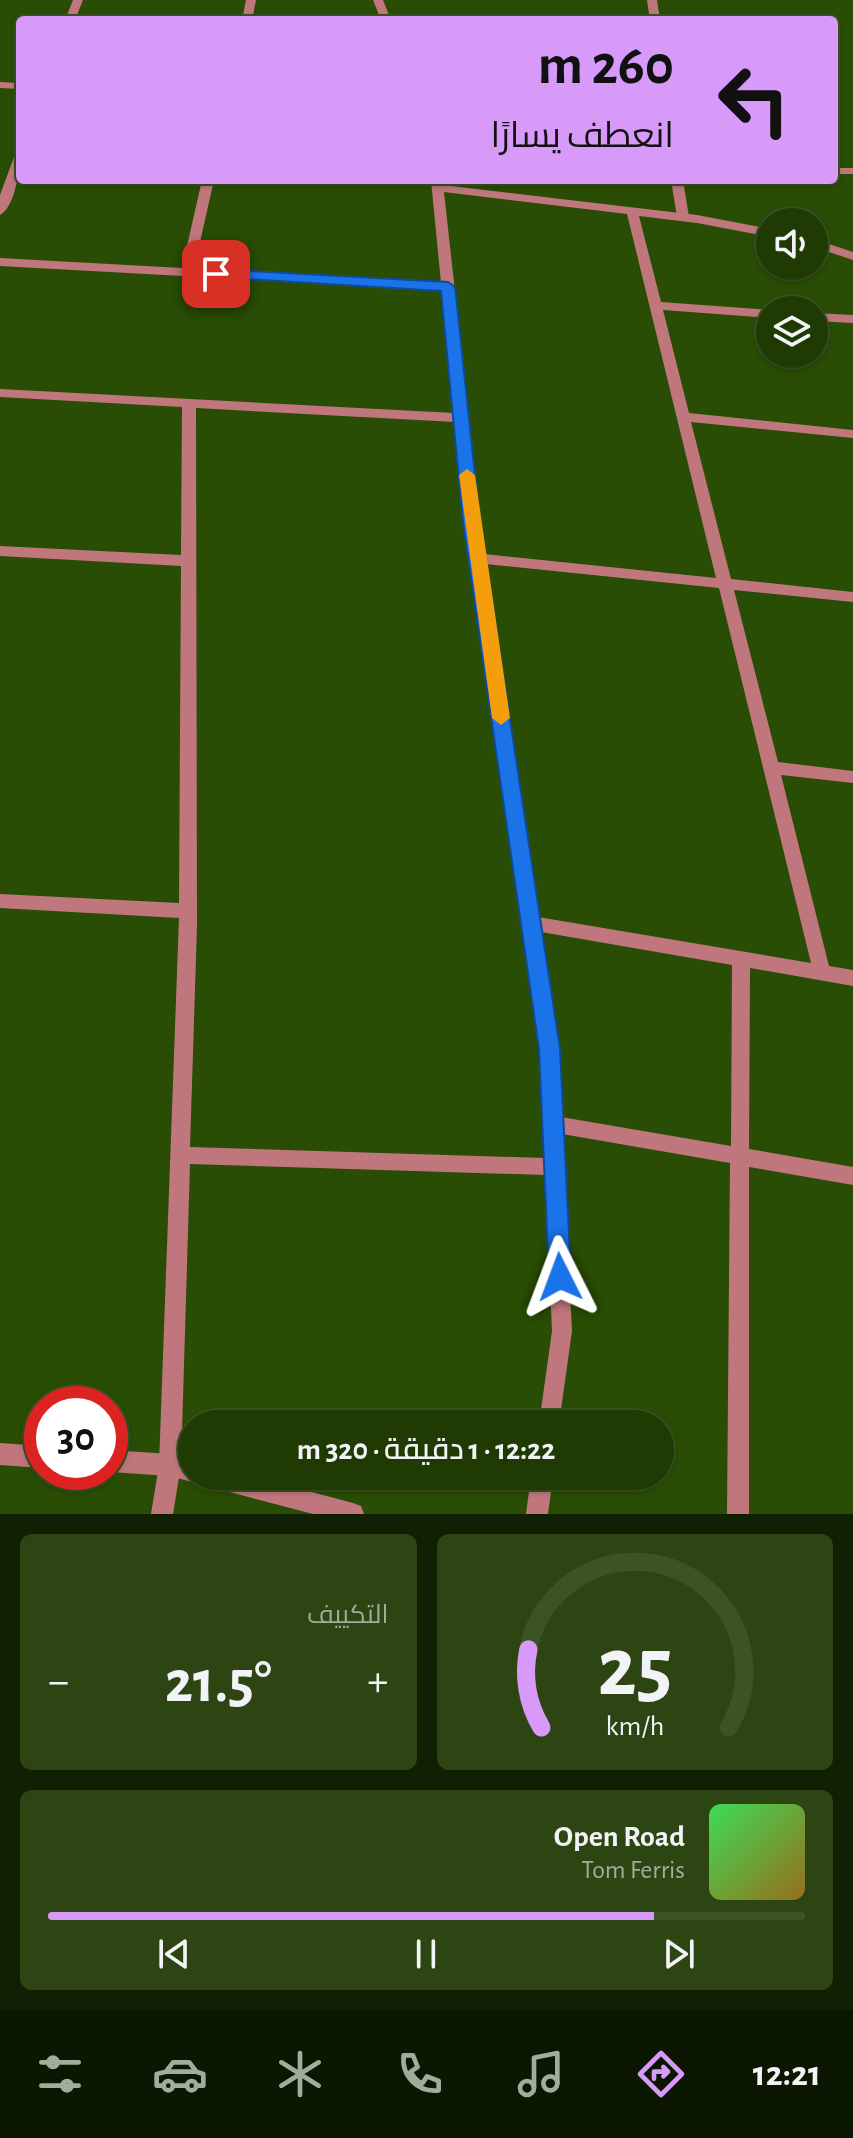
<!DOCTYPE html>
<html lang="ar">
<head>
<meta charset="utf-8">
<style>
  body { margin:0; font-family:"Alegreya Sans",Cairo,sans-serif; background:#2c4512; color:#f1f3f6; direction:rtl; height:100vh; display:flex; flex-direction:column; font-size:30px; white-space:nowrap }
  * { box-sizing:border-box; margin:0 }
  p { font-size:26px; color:#a1ad9a }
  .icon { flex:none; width:44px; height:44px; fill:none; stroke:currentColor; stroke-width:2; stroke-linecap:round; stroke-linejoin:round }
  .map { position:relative; height:1514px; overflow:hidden; direction:ltr }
  .side { display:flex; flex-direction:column; gap:20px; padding:20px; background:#112002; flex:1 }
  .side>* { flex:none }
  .top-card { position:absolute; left:16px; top:16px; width:822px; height:168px; border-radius:8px; box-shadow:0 2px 6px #0004,0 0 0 2px #3c5425; direction:rtl; background:#d89af8; color:#111; overflow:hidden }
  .buttons { position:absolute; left:756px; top:208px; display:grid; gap:16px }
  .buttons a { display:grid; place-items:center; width:72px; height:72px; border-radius:50%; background:#1f3a03; box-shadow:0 2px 6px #0004,0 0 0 2px #3c5425; font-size:40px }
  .speed { position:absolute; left:24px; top:1386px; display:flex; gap:16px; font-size:40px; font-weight:700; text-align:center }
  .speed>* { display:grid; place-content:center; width:104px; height:104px; border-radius:50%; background:#1f3a03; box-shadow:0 2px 6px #0004,0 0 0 2px #3c5425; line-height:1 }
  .speed .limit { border:12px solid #d22; background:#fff; color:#111 }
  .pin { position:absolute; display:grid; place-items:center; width:68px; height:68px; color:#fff; margin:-34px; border-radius:16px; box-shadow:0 4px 12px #0006 }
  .me { position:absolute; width:88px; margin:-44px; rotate:357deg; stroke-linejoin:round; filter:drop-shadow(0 0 6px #0008) }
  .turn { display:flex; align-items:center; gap:28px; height:168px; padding:0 32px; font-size:36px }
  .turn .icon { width:104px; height:104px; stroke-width:2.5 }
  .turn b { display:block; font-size:56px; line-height:68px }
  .big { font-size:60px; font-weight:600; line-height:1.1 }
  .side .card { flex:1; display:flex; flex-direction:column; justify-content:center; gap:12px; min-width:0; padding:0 28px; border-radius:12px; background:#2c4512 }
  .side .dial { align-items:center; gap:0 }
  .dial svg { height:208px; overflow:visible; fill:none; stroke:#3c5425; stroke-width:7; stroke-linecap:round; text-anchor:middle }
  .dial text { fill:#f1f3f6; stroke:none }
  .song { display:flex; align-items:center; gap:24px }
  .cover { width:96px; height:96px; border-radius:12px; background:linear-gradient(135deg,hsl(130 70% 55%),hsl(40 70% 35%)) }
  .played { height:8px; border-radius:4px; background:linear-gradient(90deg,#d89af8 80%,#3c5425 80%) }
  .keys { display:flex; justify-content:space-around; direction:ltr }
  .heat { display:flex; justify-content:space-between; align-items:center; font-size:44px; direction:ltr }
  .side .tiles { flex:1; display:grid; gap:20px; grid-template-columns:1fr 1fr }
  .card:last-child { grid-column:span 2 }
  .trip { position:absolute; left:178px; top:1410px; width:496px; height:80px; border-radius:40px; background:#1f3a03; box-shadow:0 2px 6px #0004,0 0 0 2px #3c5425; font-weight:600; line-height:80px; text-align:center; direction:rtl }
  .menu { display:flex; height:128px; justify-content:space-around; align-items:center; background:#0c1701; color:#a1ad9a }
  .menu .icon { width:56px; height:56px }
  .menu .active { color:#d89af8 }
  .menu b { font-size:36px; color:#f1f3f6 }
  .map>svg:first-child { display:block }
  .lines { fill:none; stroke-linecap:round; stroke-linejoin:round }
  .service { fill:#bf777d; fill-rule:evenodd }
  .minor { fill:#bf777d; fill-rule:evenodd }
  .tertiary { fill:#bf777d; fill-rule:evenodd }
  .route { fill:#1a73e8; stroke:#114b97; stroke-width:2 }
  .slow { fill:#f59e0b }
</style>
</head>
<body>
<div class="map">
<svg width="853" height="1514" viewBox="0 0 853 1514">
  <rect width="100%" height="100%" fill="#294d04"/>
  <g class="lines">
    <path class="service" d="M647 0H657L660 20H650Z
      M834 168H853V174H834Z
      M671 180H683L689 217 687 220H679L677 217Z"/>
    <path class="minor" d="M73 0H83L75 20H65Z
      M246 0H256L252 20H242Z
      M373 0H383L391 20H381Z
      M0 82 20 83V89L0 88Z
      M20 154C20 170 15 207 0 215V195L14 157Z
      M202 180H214L194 269 441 283 431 180H443V185L697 215 770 229V237L697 223 639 216 661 302 770 310V318L663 310 689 413 853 430V438L691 422 731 579 853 592V602L734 590 778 762 853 771V783L781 775 829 966 853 970V986L750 968 749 1149 853 1167V1185L749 1167V1514H727L730 1163 562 1134 572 1331 559 1424H539L552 1331 545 1175 190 1164 181 1465 173 1514H151L159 1465 179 918 0 908V894L179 903 181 566 0 556V546L181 555 182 407 0 397V389L454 413 442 290 0 266V258L182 268ZM444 192 627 214 716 578 484 554ZM196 408 455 422 470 558 540 1049 545 1158 190 1147 197 926ZM485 564 719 588 811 963 538 917ZM541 932 732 965 731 1146 561 1117 558 1049Z
      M814 239 853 252V260L814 247Z
      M814 313 853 315V323L814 321Z
      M531 1476H553L548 1514H526Z"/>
    <path class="tertiary" d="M0 1443 42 1446V1468L0 1465Z
      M110 1450 170 1454 192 1460V1476H251L353 1503 361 1506 364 1514H313L211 1487 203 1484 200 1476 192 1482 170 1476 110 1472Z"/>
  </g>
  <path class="route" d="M216 269 448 282 455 287 480 522 560 1049 571 1277 568 1284 560 1287 552 1284 549 1277 539 1049 463 522 441 291 211 277V271Z"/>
  <path class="slow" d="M467 469 475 475 510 718 501 725 492 718 459 475Z"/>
</svg>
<div class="buttons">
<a><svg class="icon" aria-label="sound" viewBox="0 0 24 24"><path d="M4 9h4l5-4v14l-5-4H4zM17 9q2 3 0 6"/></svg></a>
<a><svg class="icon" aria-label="layers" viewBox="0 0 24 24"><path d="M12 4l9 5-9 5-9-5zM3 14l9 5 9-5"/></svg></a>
</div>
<div class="speed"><div class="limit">30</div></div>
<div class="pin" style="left:216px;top:274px;background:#d93025"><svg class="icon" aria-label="arrive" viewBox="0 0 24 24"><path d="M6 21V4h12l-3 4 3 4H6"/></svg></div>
<svg class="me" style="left:560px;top:1277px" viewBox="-20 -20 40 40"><path d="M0-17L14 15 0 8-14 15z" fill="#1a73e8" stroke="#fff" stroke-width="4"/></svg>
<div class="trip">12:22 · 1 دقيقة · 320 m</div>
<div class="top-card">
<div class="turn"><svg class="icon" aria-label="left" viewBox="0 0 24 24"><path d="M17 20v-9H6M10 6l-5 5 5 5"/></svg><div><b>260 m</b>انعطف يسارًا</div></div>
</div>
</div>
<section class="side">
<div class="tiles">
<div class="card dial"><svg viewBox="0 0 100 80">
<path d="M14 69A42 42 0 1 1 86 69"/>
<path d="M14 69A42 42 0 0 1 9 39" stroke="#d89af8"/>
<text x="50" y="56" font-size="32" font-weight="700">25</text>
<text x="50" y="72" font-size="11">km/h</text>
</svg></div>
<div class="card"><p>التكييف</p>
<div class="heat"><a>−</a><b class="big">21.5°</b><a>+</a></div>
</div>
<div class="card">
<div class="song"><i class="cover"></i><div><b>Open Road</b><p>Tom Ferris</p></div></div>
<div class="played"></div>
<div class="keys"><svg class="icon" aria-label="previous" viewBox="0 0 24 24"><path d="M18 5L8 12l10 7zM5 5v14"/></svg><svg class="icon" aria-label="pause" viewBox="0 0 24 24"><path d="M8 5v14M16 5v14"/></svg><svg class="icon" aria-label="next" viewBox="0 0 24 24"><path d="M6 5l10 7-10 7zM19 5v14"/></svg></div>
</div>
</div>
</section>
<nav class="menu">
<b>12:21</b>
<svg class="icon active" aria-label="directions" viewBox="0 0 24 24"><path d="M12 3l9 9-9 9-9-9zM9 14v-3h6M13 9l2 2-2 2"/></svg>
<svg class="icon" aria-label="music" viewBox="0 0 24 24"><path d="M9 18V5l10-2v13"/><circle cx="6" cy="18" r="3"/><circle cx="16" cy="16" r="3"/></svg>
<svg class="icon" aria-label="phone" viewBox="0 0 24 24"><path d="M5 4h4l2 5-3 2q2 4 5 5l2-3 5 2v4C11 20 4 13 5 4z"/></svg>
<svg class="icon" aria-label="climate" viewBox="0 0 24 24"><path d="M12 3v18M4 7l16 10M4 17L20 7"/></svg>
<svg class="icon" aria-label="car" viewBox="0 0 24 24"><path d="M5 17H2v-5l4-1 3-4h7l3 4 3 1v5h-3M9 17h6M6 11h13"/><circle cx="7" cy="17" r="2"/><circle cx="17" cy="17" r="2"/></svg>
<svg class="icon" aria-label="filters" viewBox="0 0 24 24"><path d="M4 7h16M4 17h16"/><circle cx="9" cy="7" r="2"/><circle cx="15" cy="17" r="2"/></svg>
</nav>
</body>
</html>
